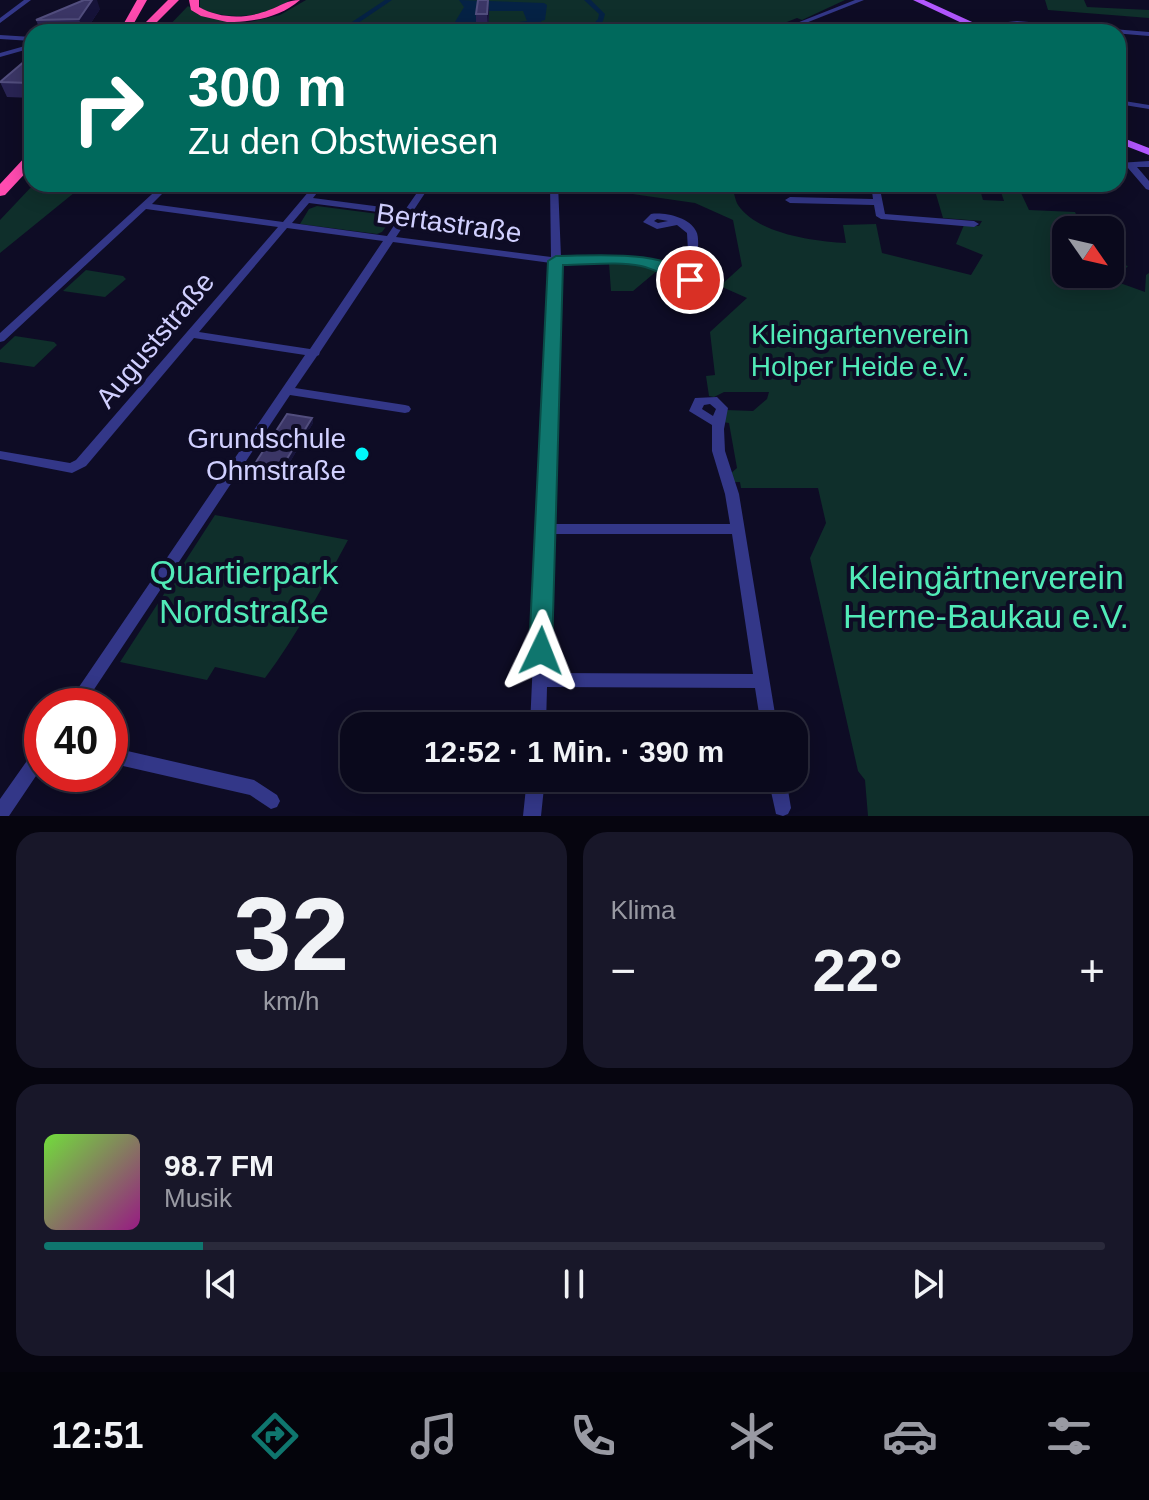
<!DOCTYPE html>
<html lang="de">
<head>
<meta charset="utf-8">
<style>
  body { margin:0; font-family:Arial,sans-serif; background:#181729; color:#f1f3f6; height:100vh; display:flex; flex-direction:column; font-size:30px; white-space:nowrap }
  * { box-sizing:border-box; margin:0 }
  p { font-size:26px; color:#999aa3 }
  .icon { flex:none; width:44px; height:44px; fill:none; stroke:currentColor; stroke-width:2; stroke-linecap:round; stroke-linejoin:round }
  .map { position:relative; height:816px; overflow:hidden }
  .drawer { display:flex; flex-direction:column; gap:16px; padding:16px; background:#06050f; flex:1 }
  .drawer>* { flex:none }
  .hud { position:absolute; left:24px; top:24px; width:1102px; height:168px; border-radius:24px; box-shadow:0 4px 20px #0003,0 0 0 2px #2a2a3b; background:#00695c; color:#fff; overflow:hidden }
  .needle { width:52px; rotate:124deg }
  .tools { position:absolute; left:1052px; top:216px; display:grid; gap:16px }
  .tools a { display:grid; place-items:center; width:72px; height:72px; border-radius:16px; background:#0a091c; box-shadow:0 4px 20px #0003,0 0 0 2px #2a2a3b; font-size:40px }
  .speed { position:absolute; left:24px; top:688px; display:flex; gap:16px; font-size:40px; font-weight:700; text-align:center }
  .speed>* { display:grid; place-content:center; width:104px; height:104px; border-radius:50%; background:#0a091c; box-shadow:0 4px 20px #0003,0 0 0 2px #2a2a3b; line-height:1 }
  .speed .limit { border:12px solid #d22; background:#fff; color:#111 }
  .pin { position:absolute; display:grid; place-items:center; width:68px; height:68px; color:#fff; margin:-34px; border:4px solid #fff; border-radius:50%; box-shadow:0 2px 8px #0007 }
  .me { position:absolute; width:88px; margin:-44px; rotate:2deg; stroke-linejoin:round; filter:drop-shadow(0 0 6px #0008) }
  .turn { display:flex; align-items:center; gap:28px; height:168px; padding:0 32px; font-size:36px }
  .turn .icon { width:104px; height:104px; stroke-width:2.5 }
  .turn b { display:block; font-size:56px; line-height:68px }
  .big { font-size:60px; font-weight:700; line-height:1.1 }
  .drawer .card { flex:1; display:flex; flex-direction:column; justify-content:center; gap:12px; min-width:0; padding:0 28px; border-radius:24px; background:#181729 }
  .drawer .dial { align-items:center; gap:0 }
  .dial b { font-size:104px; line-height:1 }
  .song { display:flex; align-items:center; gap:24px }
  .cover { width:96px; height:96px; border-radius:12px; background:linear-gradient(135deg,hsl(100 70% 55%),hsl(310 70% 35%)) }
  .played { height:8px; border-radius:4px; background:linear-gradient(90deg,#0f766e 15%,#2a2a3b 15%) }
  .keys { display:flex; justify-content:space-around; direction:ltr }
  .heat { display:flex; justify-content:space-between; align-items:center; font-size:44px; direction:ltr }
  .drawer .tiles { flex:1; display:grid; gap:16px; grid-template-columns:1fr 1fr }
  .card:last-child { grid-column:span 2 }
  .trip { position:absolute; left:340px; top:712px; width:468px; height:80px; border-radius:24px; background:#0a091c; box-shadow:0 4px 20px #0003,0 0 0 2px #2a2a3b; font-weight:700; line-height:80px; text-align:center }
  .tabs { display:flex; height:128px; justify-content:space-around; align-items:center; background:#04040b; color:#999aa3 }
  .tabs .icon { width:56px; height:56px }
  .tabs .on { color:#0f766e }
  .tabs b { font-size:36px; color:#f1f3f6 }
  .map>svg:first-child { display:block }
  .green { fill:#0f2f2b }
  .water { fill:#052245; fill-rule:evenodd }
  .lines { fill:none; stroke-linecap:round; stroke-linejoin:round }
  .canal { fill:#052245; fill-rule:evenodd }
  .minor { fill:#333788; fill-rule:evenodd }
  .major { fill:#b257ff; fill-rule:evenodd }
  .highway { fill:#ff4bb0; fill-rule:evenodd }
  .wall { fill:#292454 }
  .shaded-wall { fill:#161339 }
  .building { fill:#3b3666; stroke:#524e7e; stroke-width:2 }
  .route { fill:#0f766e; stroke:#0a4d48; stroke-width:2 }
  .poi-dot { fill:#00f7fb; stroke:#0e0c25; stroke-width:3 }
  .labels { text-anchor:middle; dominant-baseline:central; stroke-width:8; stroke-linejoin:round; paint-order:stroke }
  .street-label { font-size:28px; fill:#d1d0ff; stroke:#0e0c25 }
  .park-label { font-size:28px; fill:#51eab7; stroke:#0e0c25 }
  .poi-label { font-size:28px; fill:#d1d0ff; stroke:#0e0c25; text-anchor:end }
  .near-park-label { font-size:34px; fill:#51eab7; stroke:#0e0c25 }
</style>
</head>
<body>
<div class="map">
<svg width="1149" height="816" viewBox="0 0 1149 816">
  <rect width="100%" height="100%" fill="#0e0c25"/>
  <path class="green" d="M200 0H290C267 18 226 21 200 8Z
    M306 0H845L802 20 797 18 769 29 773 31 770 32H205L280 15Z
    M1045 0H1084L1087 7 1149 10V18L1048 10Z
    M188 6 201 15 251 18 189 32H163Z
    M34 184H85L0 253V220Z
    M595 184 732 186C734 192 735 200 738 205 758 234 813 241 846 243L843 225 876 224 882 253 971 275 983 255 956 244 964 225 979 226 982 221 943 218 933 184H956L959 192 981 193 983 200 1004 201 1001 192 1021 193 1029 210 1075 212 1083 230H1066V274H1110V261L1128 266 1122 272 1120 283 1145 292 1146 275 1149 273V816H868L865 780 858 771 810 558 826 523 818 488H741L740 482H731L730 474 737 468 729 423 723 422 726 410 753 411 767 399 769 392H724L714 397 709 396 706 376 715 375 710 332 747 298 720 286 742 266 733 220 695 203 598 189Z
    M317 206 394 216 382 232 377 234 300 224 309 209Z
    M609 263 632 264 658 270 633 291H611Z
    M86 270 123 276 126 279 105 297 63 291Z
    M15 336 54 342 57 345 34 367 0 362V350Z
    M215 515 348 540C322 588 297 635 265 678L215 667 207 680 120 662Z"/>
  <path class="water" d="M459 0 544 3 547 5 545 20 541 21 543 28 541 32H449L464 7ZM479 11H523L527 21 519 22 518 27 474 29Z"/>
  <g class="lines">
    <path class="canal" d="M385 0H392L345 32H337Z
      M584 0H591L605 14 603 21 593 32H586L598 19 599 14Z"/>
    <path class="minor" d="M24 0H31L0 23V18Z
      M855 0H864L783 32H774Z
      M1017 21 1149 32V36L1017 25 981 29 978 27 981 25Z
      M0 35 32 37V41L0 39Z
      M32 44V48L0 57V53Z
      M1118 100 1149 105V109L1118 104Z
      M1149 161V167H1137L1149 181V190L1146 189 1128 168 1118 169V163Z
      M163 184H172L152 204 283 222 315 184H324L313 198 405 210 423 184H431L396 237 551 257 550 184H558L561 257 639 258 669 268 688 251 687 233 677 225 657 229 643 222 651 214C664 212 689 217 696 231 699 236 698 246 698 252L677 271 710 282 715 292 700 299 686 296 683 287 685 280 638 264 561 263 553 524H730L725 494 712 451V425L689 411 695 398 717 397 728 408 724 429 725 451 739 494 777 726H761L755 688 547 687 546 726H530L551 263 393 242 320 352 319 355 317 356 295 388 405 405 409 406 411 409 409 412 405 413 290 395 83 706H66L305 355 194 338 86 466 72 473 0 459V451L70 463 76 460 278 227 146 209 4 341 0 342V333ZM309 203 401 215 387 236 292 223ZM657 219 668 221 658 223 654 221ZM287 228 383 241 310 349 199 332ZM694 283 702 286 704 291 695 292ZM710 404 716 409 713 416 702 409 704 405ZM552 534H732L753 674 548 673Z
      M871 184H879L885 214 974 221 979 224 974 227 881 219 876 216 874 205 790 203 785 200 790 197 873 199Z
      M42 745V767L9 816H0V799L36 748Z
      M110 747 254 780 277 795 280 801 277 807 271 809 250 795 110 763Z
      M527 778H545L541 816H523Z
      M768 778H786L791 808 788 814 783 816 776 814Z"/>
    <path class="major" d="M913 0H924L994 32H981Z
      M1118 136 1149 148V155L1118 143Z"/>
    <path class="highway" d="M137 0H147L129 32H119Z
      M168 0H179L147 32H136Z
      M189 0H199V7C220 19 247 19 269 10 281 6 287 0 300 0 282 16 258 21 234 22V26L208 32H189L227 22 201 16 191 10Z
      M32 154V166L5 195 0 196V184L27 155Z"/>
  </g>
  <path class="wall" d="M100 9 85 32H41L36 20Z
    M489 11 488 29H476V14Z
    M32 55V98L7 97 0 82Z
    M312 418 313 423 284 472 257 467 256 462Z"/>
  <path class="shaded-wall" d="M92 0H97L100 9 85 32H83L79 19Z
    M488 0 489 11 488 29 487 14Z
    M312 418 313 423 284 472 282 467Z"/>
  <path class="building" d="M84 0H92L79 19 36 20Z
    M478 0H488L487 14H476Z
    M32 55V81L30 83 0 82Z
    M287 414 312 418 282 467 256 462Z"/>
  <path class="route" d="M556 256C597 256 666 248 698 280L696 284C684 286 657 269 641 266 617 261 588 265 563 265L552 651 549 658 541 661 532 658 529 651 548 261Z"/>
  <circle class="poi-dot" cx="362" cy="454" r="8"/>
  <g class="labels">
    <g class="street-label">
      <text transform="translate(449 223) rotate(8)">Bertastraße</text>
      <text transform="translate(155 340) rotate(-50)">Auguststraße</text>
    </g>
    <g class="park-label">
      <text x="860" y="334">Kleingartenverein<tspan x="860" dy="32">Holper Heide e.V.</tspan></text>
    </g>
    <g class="poi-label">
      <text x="346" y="438">Grundschule<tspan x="346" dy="32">Ohmstraße</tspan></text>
    </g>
    <g class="near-park-label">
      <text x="244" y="572">Quartierpark<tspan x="244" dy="39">Nordstraße</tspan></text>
      <text x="986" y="577">Kleingärtnerverein<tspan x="986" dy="39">Herne-Baukau e.V.</tspan></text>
    </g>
  </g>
</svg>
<div class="tools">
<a><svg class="needle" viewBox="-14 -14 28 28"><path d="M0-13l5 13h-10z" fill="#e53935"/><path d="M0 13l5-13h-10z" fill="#999aa3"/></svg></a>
</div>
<div class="speed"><div class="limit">40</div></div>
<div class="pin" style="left:690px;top:280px;background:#d93025"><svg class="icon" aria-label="arrive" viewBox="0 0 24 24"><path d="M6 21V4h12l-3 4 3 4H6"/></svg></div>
<svg class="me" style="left:541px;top:651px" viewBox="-20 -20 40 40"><path d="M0-17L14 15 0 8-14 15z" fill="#0f766e" stroke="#fff" stroke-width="4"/></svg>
<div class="trip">12:52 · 1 Min. · 390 m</div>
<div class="hud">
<div class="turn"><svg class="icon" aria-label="right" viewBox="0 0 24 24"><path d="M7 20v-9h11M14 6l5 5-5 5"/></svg><div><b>300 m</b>Zu den Obstwiesen</div></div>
</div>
</div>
<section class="drawer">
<div class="tiles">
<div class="card dial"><b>32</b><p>km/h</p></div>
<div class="card"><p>Klima</p>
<div class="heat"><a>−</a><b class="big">22°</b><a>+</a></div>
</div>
<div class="card">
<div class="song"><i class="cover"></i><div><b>98.7 FM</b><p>Musik</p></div></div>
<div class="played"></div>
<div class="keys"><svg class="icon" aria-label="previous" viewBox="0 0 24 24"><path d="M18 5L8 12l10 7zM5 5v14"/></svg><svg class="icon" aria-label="pause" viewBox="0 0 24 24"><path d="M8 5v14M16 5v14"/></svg><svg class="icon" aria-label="next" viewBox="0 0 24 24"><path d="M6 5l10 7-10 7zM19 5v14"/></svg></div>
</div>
</div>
</section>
<nav class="tabs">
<b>12:51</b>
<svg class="icon on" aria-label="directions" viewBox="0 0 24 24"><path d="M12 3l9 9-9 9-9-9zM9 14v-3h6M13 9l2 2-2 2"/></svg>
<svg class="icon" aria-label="music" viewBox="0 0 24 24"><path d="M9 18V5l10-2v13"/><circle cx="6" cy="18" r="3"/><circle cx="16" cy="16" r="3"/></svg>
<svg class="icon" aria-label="phone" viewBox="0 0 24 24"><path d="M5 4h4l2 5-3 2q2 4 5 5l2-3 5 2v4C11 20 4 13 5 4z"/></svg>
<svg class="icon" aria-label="climate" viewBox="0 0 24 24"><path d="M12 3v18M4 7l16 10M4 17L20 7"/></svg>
<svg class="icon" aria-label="car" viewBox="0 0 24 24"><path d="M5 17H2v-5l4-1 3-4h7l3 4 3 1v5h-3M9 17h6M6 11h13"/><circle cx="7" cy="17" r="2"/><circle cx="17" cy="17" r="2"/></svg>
<svg class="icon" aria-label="filters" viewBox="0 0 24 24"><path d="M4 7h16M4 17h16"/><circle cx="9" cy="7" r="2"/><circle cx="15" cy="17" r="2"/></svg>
</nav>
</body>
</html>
